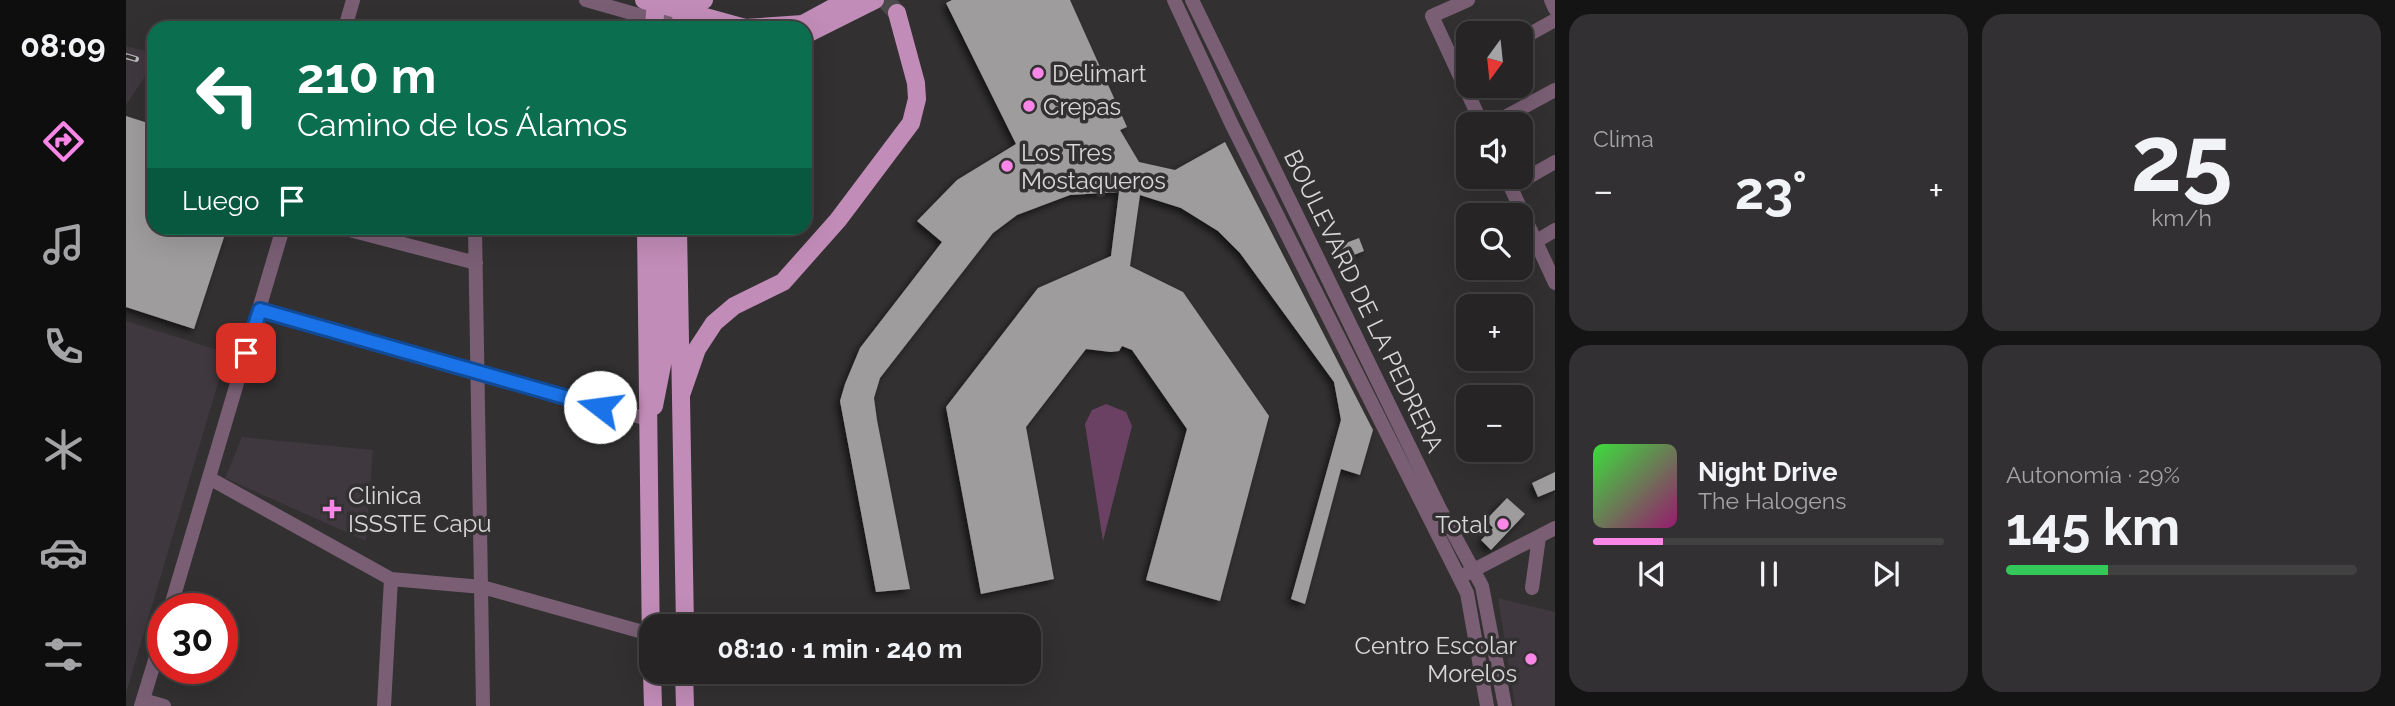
<!DOCTYPE html>
<html lang="es">
<head>
<meta charset="utf-8">
<style>
  body { margin:0; font-family:Raleway,sans-serif; background:#323032; color:#f1f3f6; height:100vh; display:flex; flex-direction:column; font-size:26px; white-space:nowrap }
  * { box-sizing:border-box; margin:0 }
  p { font-size:23px; color:#a4a4a7 }
  .icon { flex:none; width:38px; height:38px; fill:none; stroke:currentColor; stroke-width:2; stroke-linecap:round; stroke-linejoin:round }
  .map { position:relative; flex:1; overflow:hidden }
  .side { display:flex; flex-direction:column; gap:14px; padding:14px; background:#151414; width:840px }
  .side>* { flex:none }
  .top-card { position:absolute; left:21px; top:21px; width:665px; height:214px; border-radius:21px; box-shadow:0 7px 28px #0002,0 0 0 2px #424142; background:#0b6e4f; color:#fff; overflow:hidden }
  .needle { width:46px; rotate:195deg }
  .fabs { position:absolute; left:1330px; top:21px; display:grid; gap:14px }
  .fabs a { display:grid; place-items:center; width:77px; height:77px; border-radius:14px; background:#262425; box-shadow:0 7px 28px #0002,0 0 0 2px #424142; font-size:35px }
  .speed { position:absolute; left:21px; top:593px; display:flex; gap:14px; font-size:35px; font-weight:700; text-align:center }
  .speed>* { display:grid; place-content:center; width:91px; height:91px; border-radius:50%; background:#262425; box-shadow:0 7px 28px #0002,0 0 0 2px #424142; line-height:1 }
  .speed .limit { border:10px solid #d22; background:#fff; color:#111 }
  .pin { position:absolute; display:grid; place-items:center; width:60px; height:60px; color:#fff; margin:-30px; border-radius:14px; box-shadow:0 4px 10px #0006 }
  .me { position:absolute; width:77px; margin:-38px; rotate:285deg; stroke-linejoin:round; filter:drop-shadow(0 0 5px #0008) }
  .turn { display:flex; align-items:center; gap:24px; height:147px; padding:0 35px; font-size:32px }
  .turn .icon { width:91px; height:91px; stroke-width:2.5 }
  .turn b { display:block; font-size:49px; line-height:60px }
  .then { display:flex; align-items:center; height:66px; padding:0 35px; background:#0003; gap:14px; font-size:26px }
  .big { font-size:52px; font-weight:700; line-height:1.1 }
  .side .widget { flex:1; display:flex; flex-direction:column; justify-content:center; gap:10px; min-width:0; padding:0 24px; border-radius:21px; background:#323032 }
  .side .dial { align-items:center; gap:0 }
  .dial b { font-size:91px; line-height:1 }
  .song { display:flex; align-items:center; gap:21px }
  .cover { width:84px; height:84px; border-radius:10px; background:linear-gradient(135deg,hsl(120 70% 55%),hsl(320 70% 35%)) }
  .played { height:7px; border-radius:4px; background:linear-gradient(90deg,#fa87e7 20%,#424142 20%) }
  .keys { display:flex; justify-content:space-around; direction:ltr }
  .heat { display:flex; justify-content:space-between; align-items:center; font-size:38px; direction:ltr }
  .charge { height:10px; border-radius:5px; background:linear-gradient(90deg,#34c759 29%,#424142 0) }
  .side .tiles { flex:1; display:grid; gap:14px; grid-template-columns:repeat(2,1fr) }
  .trip { position:absolute; left:513px; top:614px; width:402px; height:70px; border-radius:21px; background:#262425; box-shadow:0 7px 28px #0002,0 0 0 2px #424142; font-weight:700; line-height:70px; text-align:center }
  main { display:flex; flex:1; min-height:0 }
  .menu { display:flex; flex-direction:column; width:126px; justify-content:space-around; align-items:center; background:#0f0e0f; color:#a4a4a7 }
  .menu .icon { width:49px; height:49px }
  .menu .selected { color:#fa87e7 }
  .menu b { font-size:32px; color:#f1f3f6 }
  .map>svg:first-child { display:block }
  .built { fill:#3f383e }
  .green { fill:#6a4163 }
  .building { fill:#9f9c9e; filter:url(#shadow) }
  .lines { fill:none; stroke-linecap:round; stroke-linejoin:round }
  .major-tunnel { stroke:#4b494a; stroke-width:18; stroke-dasharray:18 9; stroke-linecap:butt }
  .minor { stroke:#7a5f74; stroke-width:14 }
  .major { stroke:#c28cb8; stroke-width:18 }
  .rail-casing { stroke:#bebcbd; stroke-width:6 }
  .rail { stroke:#323031; stroke-width:3.5; stroke-dasharray:10; stroke-linecap:butt }
  .major-bridge { stroke:#c28cb8; stroke-width:18 }
  .route-casing { stroke:#114b97; stroke-width:18 }
  .route { stroke:#1a73e8; stroke-width:12 }
  .poi-dot { fill:#fa87e7; stroke:#323031; stroke-width:2.5 }
  .labels { text-anchor:middle; dominant-baseline:central; stroke-width:7; stroke-linejoin:round; paint-order:stroke }
  .poi-label { font-size:24px; fill:#d8d6d8; stroke:#323031; text-anchor:start }
  .street-label { font-size:24px; fill:#d8d6d8; stroke:#323031 }
</style>
</head>
<body>
<main>
<nav class="menu">
<b>08:09</b>
<svg class="icon selected" aria-label="directions" viewBox="0 0 24 24"><path d="M12 3l9 9-9 9-9-9zM9 14v-3h6M13 9l2 2-2 2"/></svg>
<svg class="icon" aria-label="music" viewBox="0 0 24 24"><path d="M9 18V5l10-2v13"/><circle cx="6" cy="18" r="3"/><circle cx="16" cy="16" r="3"/></svg>
<svg class="icon" aria-label="phone" viewBox="0 0 24 24"><path d="M5 4h4l2 5-3 2q2 4 5 5l2-3 5 2v4C11 20 4 13 5 4z"/></svg>
<svg class="icon" aria-label="climate" viewBox="0 0 24 24"><path d="M12 3v18M4 7l16 10M4 17L20 7"/></svg>
<svg class="icon" aria-label="car" viewBox="0 0 24 24"><path d="M5 17H2v-5l4-1 3-4h7l3 4 3 1v5h-3M9 17h6M6 11h13"/><circle cx="7" cy="17" r="2"/><circle cx="17" cy="17" r="2"/></svg>
<svg class="icon" aria-label="filters" viewBox="0 0 24 24"><path d="M4 7h16M4 17h16"/><circle cx="9" cy="7" r="2"/><circle cx="15" cy="17" r="2"/></svg>
</nav>
<div class="map">
<svg width="1429" height="706" viewBox="0 0 1429 706">
  <defs>
    <filter id="shadow"><feDropShadow dx="-3.5" dy="3.5" stdDeviation="3.5" flood-color="#0009"/></filter>
  </defs>
  <rect width="100%" height="100%" fill="#323031"/>
  <path class="built" d="M0 46 28 53V63L0 105Z
    M0 321 101 353 0 693Z
    M116 437 247 450 240 541 99 478Z
    M1372 598 1429 612V706H1389Z"/>
  <path class="green" d="M980 404 1000 412 1006 426 977 541 959 424 966 410Z"/>
  <path class="building" d="M826 0H944L1001 127 994 130 1013 162 1049 170 1099 142 1247 430 1234 475 1215 469 1179 604 1165 599 1215 420 1208 382 1114 253 1092 231 1055 208 1014 195 1004 266 1057 292 1143 416 1094 601 1020 580 1061 429 1006 350 996 346 993 351 985 352 960 349 900 427 928 579 855 594 820 407 912 288 985 256 993 192 944 195 891 215 867 233 754 378 748 398 751 420 784 589 750 592 714 401 719 384 734 348 816 242 791 221 831 180 890 144 820 3Z
    M0 116 28 125V228H101L68 329 0 307Z
    M1233 238 1238 251 1218 259 1212 246Z
    M1429 472V490L1412 497 1406 483Z
    M1381 498 1399 514 1365 550 1355 540 1367 528 1360 520Z"/>
  <g class="lines">
    <path class="major-tunnel" d="M759 0 771 13"/>
    <path class="minor" d="M460 0 555 27
      M1048 0 1106 125 1341 593 1361 706
      M1066 0 1314 509 1356 586 1379 706
      M1342 0 1306 16 1356 124
      M1425 0 1429 9
      M219 28 227 0
      M1395 39 1429 20
      M1366 124 1429 90
      M1380 177 1429 283
      M1385 187 1429 162
      M216 228 350 263
      M349 228 357 706
      M1409 242 1429 230
      M134 310 352 374 522 419
      M83 478 265 579 356 587 524 634
      M1340 574 1429 528
      M1406 588 1413 537
      M44 609 157 228
      M17 700 38 706
      M15 706 37 634
      M258 706 265 579"/>
    <path class="major" d="M567 5 578 0
      M677 24 721 0
      M528 28 530 0
      M555 28 556 0
      M679 35 749 0
      M520 228 525 651
      M552 228 559 626
      M555 395 571 349 588 323 608 306 657 282 712 220 785 123 791 99 790 83 771 13
      M528 406 538 355 536 228
      M526 672 527 706
      M558 672 559 706"/>
    <g class="rail-casing">
      <path id="rail" d="M0 56 10 59"/>
    </g>
    <use href="#rail" class="rail"/>
    <path class="major-bridge" d="M518 0 619 28 677 24"/>
  </g>
  <g class="lines">
    <g class="route-casing">
      <path id="route" d="M120 353 134 310 474 407"/>
    </g>
    <use href="#route" class="route"/>
  </g>
  <g class="poi-dot">
    <circle cx="912" cy="73" r="7"/>
    <circle cx="903" cy="106" r="7"/>
    <circle cx="881" cy="166" r="7"/>
    <path d="M202.5 498.5h7v7h7v7h-7v7h-7v-7h-7v-7h7z"/>
    <circle cx="1377" cy="524" r="7"/>
    <circle cx="1405" cy="659" r="7"/>
  </g>
  <g class="labels">
    <g class="poi-label">
      <text x="926" y="73">Delimart</text>
      <text x="917" y="106">Crepas</text>
      <text x="895" y="152">Los Tres<tspan x="895" dy="28">Mostaqueros</tspan></text>
      <text x="222" y="495">Clinica<tspan x="222" dy="28">ISSSTE Capu</tspan></text>
      <text x="1363" y="524" text-anchor="end">Total</text>
      <text x="1391" y="645" text-anchor="end">Centro Escolar<tspan x="1391" dy="28">Morelos</tspan></text>
    </g>
    <g class="street-label">
      <text transform="translate(1238 301) rotate(64)">BOULEVARD DE LA PEDRERA</text>
    </g>
  </g>
</svg>
<div class="fabs">
<a><svg class="needle" viewBox="-14 -14 28 28"><path d="M0-13l5 13h-10z" fill="#e53935"/><path d="M0 13l5-13h-10z" fill="#a4a4a7"/></svg></a>
<a><svg class="icon" aria-label="sound" viewBox="0 0 24 24"><path d="M4 9h4l5-4v14l-5-4H4zM17 9q2 3 0 6"/></svg></a>
<a><svg class="icon" aria-label="search" viewBox="0 0 24 24"><circle cx="10" cy="10" r="6"/><path d="M15 15l6 6"/></svg></a>
<a>+</a>
<a>−</a>
</div>
<div class="speed"><div class="limit">30</div></div>
<div class="pin" style="left:120px;top:353px;background:#d93025"><svg class="icon" aria-label="arrive" viewBox="0 0 24 24"><path d="M6 21V4h12l-3 4 3 4H6"/></svg></div>
<svg class="me" style="left:474px;top:407px" viewBox="-20 -20 40 40"><circle r="19" fill="#fff"/><path d="M0-13L10 11 0 6-10 11z" fill="#1a73e8"/></svg>
<div class="trip">08:10 · 1 min · 240 m</div>
<div class="top-card">
<div class="turn"><svg class="icon" aria-label="left" viewBox="0 0 24 24"><path d="M17 20v-9H6M10 6l-5 5 5 5"/></svg><div><b>210 m</b>Camino de los Álamos</div></div>
<div class="then">Luego<svg class="icon" aria-label="arrive" viewBox="0 0 24 24"><path d="M6 21V4h12l-3 4 3 4H6"/></svg></div>
</div>
</div>
<section class="side">
<div class="tiles">
<div class="widget"><p>Clima</p>
<div class="heat"><a>−</a><b class="big">23°</b><a>+</a></div>
</div>
<div class="widget dial"><b>25</b><p>km/h</p></div>
<div class="widget">
<div class="song"><i class="cover"></i><div><b>Night Drive</b><p>The Halogens</p></div></div>
<div class="played"></div>
<div class="keys"><svg class="icon" aria-label="previous" viewBox="0 0 24 24"><path d="M18 5L8 12l10 7zM5 5v14"/></svg><svg class="icon" aria-label="pause" viewBox="0 0 24 24"><path d="M8 5v14M16 5v14"/></svg><svg class="icon" aria-label="next" viewBox="0 0 24 24"><path d="M6 5l10 7-10 7zM19 5v14"/></svg></div>
</div>
<div class="widget"><p>Autonomía · 29%</p><b class="big">145 km</b><div class="charge"></div></div>
</div>
</section>
</main>
</body>
</html>
